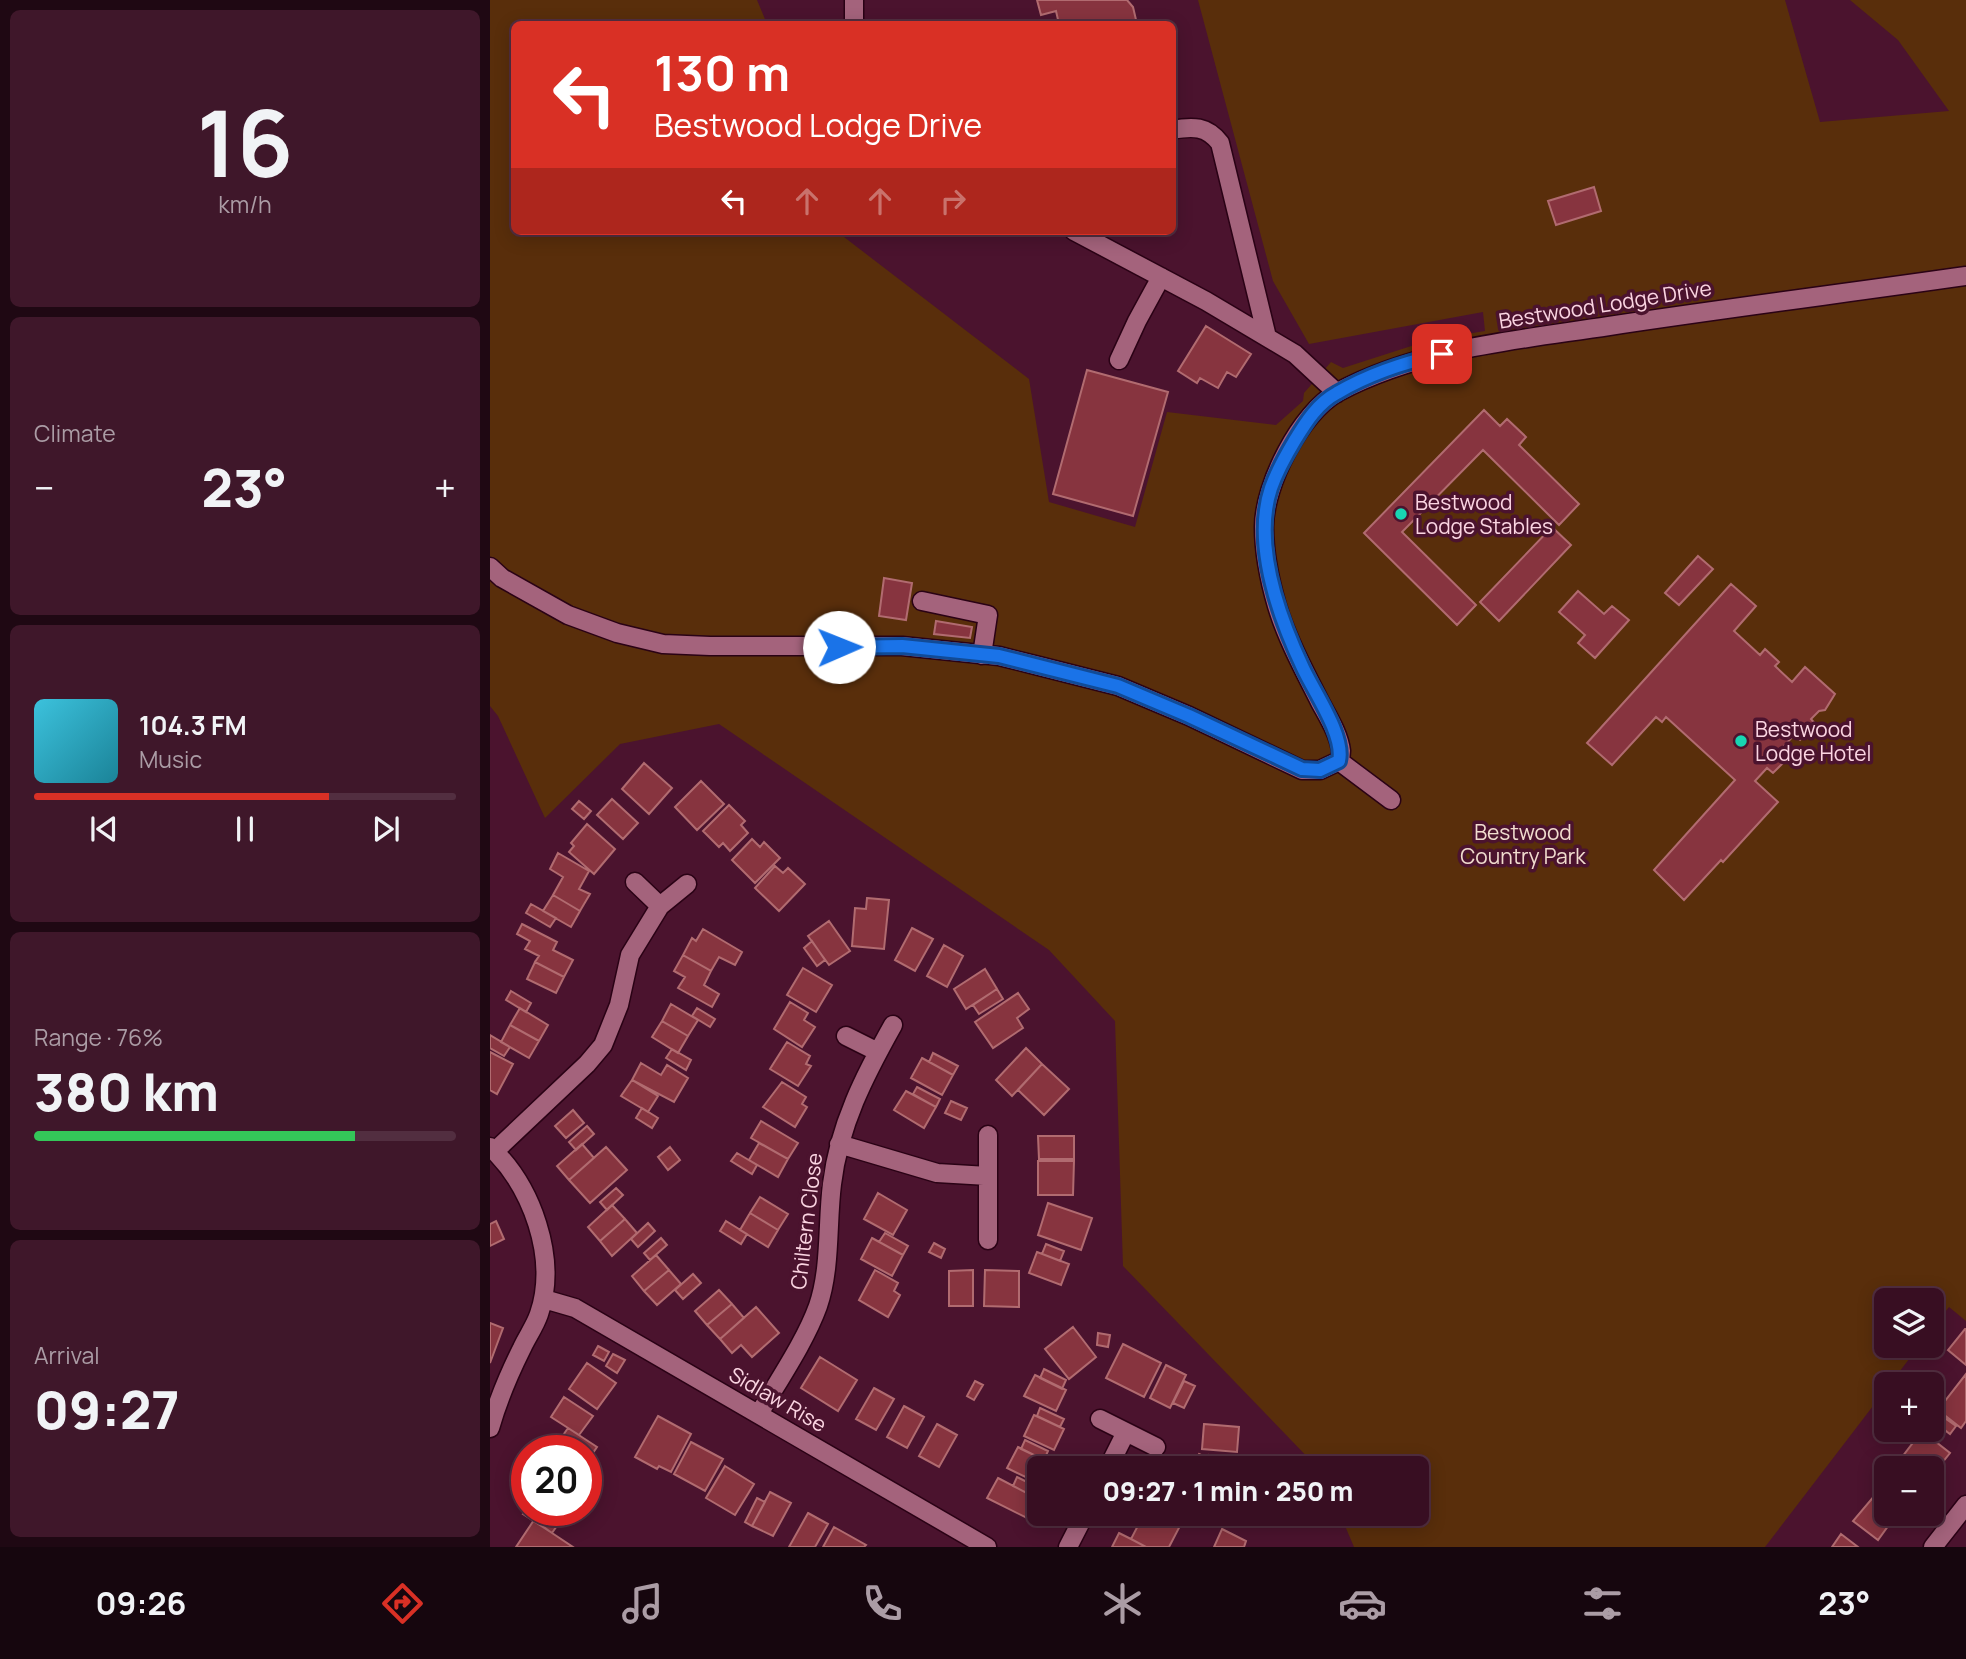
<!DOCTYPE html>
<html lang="en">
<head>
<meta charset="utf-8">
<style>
  body { margin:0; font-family:Manrope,sans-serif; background:#3f172a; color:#f1f3f6; height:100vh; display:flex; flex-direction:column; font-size:26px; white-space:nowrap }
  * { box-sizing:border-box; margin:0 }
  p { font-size:23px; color:#ab9ca5 }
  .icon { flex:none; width:38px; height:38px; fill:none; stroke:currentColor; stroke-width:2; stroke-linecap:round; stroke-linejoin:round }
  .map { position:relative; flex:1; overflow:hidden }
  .side { display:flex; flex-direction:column; gap:10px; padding:10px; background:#1f0813; width:490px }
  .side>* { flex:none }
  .hud { position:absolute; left:21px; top:21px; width:665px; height:214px; border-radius:10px; box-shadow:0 4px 18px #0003,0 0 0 2px #522e40; background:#d93025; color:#fff; overflow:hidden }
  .buttons { position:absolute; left:1384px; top:1288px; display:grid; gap:14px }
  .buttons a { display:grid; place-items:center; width:70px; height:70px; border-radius:10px; background:#380e22; box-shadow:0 4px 18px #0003,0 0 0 2px #522e40; font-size:35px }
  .speed { position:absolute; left:21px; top:1435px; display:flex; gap:14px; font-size:35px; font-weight:700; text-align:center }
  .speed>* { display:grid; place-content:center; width:91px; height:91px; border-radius:50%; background:#380e22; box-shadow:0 4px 18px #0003,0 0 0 2px #522e40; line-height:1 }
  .speed .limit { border:10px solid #d22; background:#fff; color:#111 }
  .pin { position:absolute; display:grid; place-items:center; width:60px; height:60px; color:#fff; margin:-30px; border-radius:14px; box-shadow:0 4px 10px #0006 }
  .me { position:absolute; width:77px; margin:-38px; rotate:89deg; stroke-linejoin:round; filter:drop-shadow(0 0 5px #0008) }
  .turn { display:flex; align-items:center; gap:24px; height:147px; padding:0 28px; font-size:32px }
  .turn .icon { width:91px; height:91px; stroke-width:2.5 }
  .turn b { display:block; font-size:49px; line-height:60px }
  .lanes { display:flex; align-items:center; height:66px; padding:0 28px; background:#0003; justify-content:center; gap:35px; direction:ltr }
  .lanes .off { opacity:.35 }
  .big { font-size:52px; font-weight:800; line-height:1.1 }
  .side .tile { flex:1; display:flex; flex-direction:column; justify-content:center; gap:10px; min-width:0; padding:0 24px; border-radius:10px; background:#3f172a }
  .side .dial { align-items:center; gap:0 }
  .dial b { font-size:91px; line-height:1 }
  .song { display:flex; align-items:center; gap:21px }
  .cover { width:84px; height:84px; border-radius:10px; background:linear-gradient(135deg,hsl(190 70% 55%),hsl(190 70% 35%)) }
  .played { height:7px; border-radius:4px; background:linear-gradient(90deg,#d93025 70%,#522e40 70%) }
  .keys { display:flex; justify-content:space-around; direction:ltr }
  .heat { display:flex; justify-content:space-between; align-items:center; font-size:38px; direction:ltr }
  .charge { height:10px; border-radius:5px; background:linear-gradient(90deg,#34c759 76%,#522e40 0) }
  .trip { position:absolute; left:537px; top:1456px; width:402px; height:70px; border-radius:10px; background:#380e22; box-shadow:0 4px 18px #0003,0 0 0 2px #522e40; font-weight:800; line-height:70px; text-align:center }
  .menu { display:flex; height:112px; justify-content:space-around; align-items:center; background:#16060e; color:#ab9ca5 }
  .menu .icon { width:49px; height:49px }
  .menu .active { color:#d93025 }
  .menu b { font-size:32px; color:#f1f3f6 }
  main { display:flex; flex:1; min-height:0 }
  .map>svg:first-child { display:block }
  .green { fill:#592e0b }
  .building { fill:#87343f; stroke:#b16b70; stroke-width:2 }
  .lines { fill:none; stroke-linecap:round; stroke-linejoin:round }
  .minor-casing { stroke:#2a0215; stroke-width:21 }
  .minor { stroke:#a4637c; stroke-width:18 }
  .route-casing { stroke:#114b97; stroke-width:18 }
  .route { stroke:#1a73e8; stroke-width:12 }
  .poi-dot { fill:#18d5b2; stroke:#4b132e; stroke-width:2.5 }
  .labels { text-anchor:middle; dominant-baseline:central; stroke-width:7; stroke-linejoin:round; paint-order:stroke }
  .street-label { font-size:21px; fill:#fbd5e2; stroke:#4b132e }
  .poi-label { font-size:21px; fill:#fbd5e2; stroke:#4b132e; text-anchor:start }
  .park-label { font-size:21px; fill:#f1ddcf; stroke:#4b132e }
</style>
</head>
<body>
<main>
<section class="side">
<div class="tile dial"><b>16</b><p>km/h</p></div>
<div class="tile"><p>Climate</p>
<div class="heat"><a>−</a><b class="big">23°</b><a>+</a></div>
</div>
<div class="tile">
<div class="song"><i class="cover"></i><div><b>104.3 FM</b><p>Music</p></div></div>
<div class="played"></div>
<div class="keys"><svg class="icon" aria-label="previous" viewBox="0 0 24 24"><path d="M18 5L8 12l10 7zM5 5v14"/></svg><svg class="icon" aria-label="pause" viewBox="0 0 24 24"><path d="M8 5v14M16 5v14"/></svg><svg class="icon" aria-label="next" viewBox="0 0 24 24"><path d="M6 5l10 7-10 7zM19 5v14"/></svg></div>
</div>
<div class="tile"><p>Range · 76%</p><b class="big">380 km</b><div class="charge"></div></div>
<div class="tile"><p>Arrival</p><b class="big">09:27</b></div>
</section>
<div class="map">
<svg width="1476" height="1547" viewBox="0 0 1476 1547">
  <rect width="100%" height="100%" fill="#4b132e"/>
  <path class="green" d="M0 0H267L277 24H24V231H352L354 237 539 379 559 502 645 527 677 412 786 425 813 401 814 393 841 362 853 368 940 340 995 331 993 312 819 344 783 281 708 0H1295L1330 122 1459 111 1408 40 1360 0H1476V1321L1459 1307 1442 1329V1300H1396V1346H1429L1400 1384H1396V1389L1275 1547H864L850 1514H928V1468H828L633 1266 625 1021 559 950 229 724 130 744 55 818 8 716 0 706Z"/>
  <path class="building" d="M547 0H637L643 7 647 24H569L566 11 551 15Z
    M1104 187 1111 211 1066 225 1058 201Z
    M716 326 761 354 746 377 737 372 728 388 710 378 707 383 688 371Z
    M597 370 678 392 643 516 563 494Z
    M994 410 1010 426 1017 419 1036 437 1029 445 1089 504 1069 525 993 450 912 532 986 605 967 625 874 533Z
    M1062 527 1081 545 1009 621 990 602Z
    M1208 556 1223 569 1189 605 1175 593Z
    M394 578 422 583 416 620 389 616Z
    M1241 584 1266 606 1244 631 1270 655 1275 649 1289 662 1285 666 1302 682 1315 667 1345 694 1335 710 1329 711 1321 719 1326 725 1310 740 1304 735 1286 755 1294 762 1283 773 1277 768 1265 781 1288 802 1233 862 1231 860 1194 900 1164 870 1245 780 1176 717 1172 722 1166 717 1122 765 1097 743Z
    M1088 591 1114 614 1122 606 1139 620 1105 658 1088 643 1095 635 1069 612Z
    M446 621 482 627 480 638 444 634Z
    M154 763 182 788 159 814 132 789Z
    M211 781 234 804 207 830 185 807Z
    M122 799 148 823 133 839 107 815Z
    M89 801 101 811 94 819 82 809Z
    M239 805 255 821 251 825 258 833 240 851 233 843 229 847 213 831Z
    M97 824 125 849 104 874 79 852 84 846 81 843Z
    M262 839 270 847 274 842 290 858 265 883 242 860Z
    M68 853 99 871 89 889 100 894 90 911 63 895 73 877 60 869Z
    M285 866 293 873 298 868 315 884 289 911 265 888Z
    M63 895 90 911 81 927 53 911Z
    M377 898 399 900 394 949 362 946 365 908 376 909Z
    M41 904 66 918 60 927 36 913Z
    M339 921 360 951 339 965 318 936Z
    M32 924 67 942 63 950 83 960 74 977 45 962 49 956 35 949 40 941 27 934Z
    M422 928 443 939 425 971 405 960Z
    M213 929 252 952 245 965 229 957 221 971 193 955 202 938 206 941Z
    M322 941 335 960 327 966 314 948Z
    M454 945 473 956 457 987 437 976Z
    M193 955 221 971 214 985 229 994 222 1007 188 988 195 977 184 971Z
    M45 962 74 977 66 993 37 979Z
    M313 968 342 985 326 1012 297 995Z
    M495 969 507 989 476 1009 464 989Z
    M507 989 513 999 489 1014 483 1005Z
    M21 991 41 1003 36 1012 16 1000Z
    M528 993 539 1009 527 1018 533 1028 503 1048 485 1022Z
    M300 1002 318 1013 314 1020 325 1027 312 1047 284 1029Z
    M181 1004 208 1020 198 1036 172 1021Z
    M30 1008 58 1025 49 1041 20 1025Z
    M207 1008 225 1019 220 1027 202 1016Z
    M172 1021 198 1036 188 1053 162 1037Z
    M20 1025 49 1041 39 1058 11 1042Z
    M0 1035 20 1047 14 1056 0 1048Z
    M297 1042 320 1056 316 1064 321 1066 308 1086 280 1069Z
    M536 1048 552 1064 522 1096 506 1080Z
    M182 1049 201 1060 196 1070 176 1058Z
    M0 1052 23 1064 7 1094 0 1090Z
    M443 1053 468 1066 463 1075 439 1062Z
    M432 1058 463 1075 452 1095 421 1078Z
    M151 1063 171 1075 177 1065 198 1078 184 1102 142 1080Z
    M552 1064 579 1089 554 1115 528 1090Z
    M142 1080 168 1096 158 1112 131 1096Z
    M292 1082 316 1097 312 1104 317 1107 305 1127 273 1107Z
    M427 1087 450 1099 446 1107 423 1094Z
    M416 1091 446 1107 434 1128 404 1110Z
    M461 1101 477 1108 471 1120 455 1113Z
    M152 1108 168 1118 162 1128 146 1118Z
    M83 1110 94 1123 76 1138 65 1126Z
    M271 1121 308 1143 298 1159 261 1138Z
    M97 1126 104 1134 86 1150 79 1142Z
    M548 1136H584V1159H549Z
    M269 1143 298 1159 288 1177 259 1160Z
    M92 1144 104 1158 79 1180 67 1166Z
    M116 1147 137 1170 100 1203 79 1180Z
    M180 1147 190 1160 178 1170 168 1157Z
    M247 1153 267 1165 262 1174 241 1161Z
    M548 1161H584L583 1195H548Z
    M126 1188 133 1195 117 1210 110 1202Z
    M388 1193 417 1210 403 1235 374 1219Z
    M270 1197 298 1214 288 1230 260 1213Z
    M558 1203 602 1218 591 1250 548 1235Z
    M122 1205 135 1219 110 1241 98 1227Z
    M260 1213 288 1230 278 1247 250 1230Z
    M135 1219 147 1233 122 1256 110 1241Z
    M6 1221 14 1239 0 1246V1224Z
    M236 1221 257 1234 251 1244 230 1231Z
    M158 1223 165 1231 148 1247 141 1239Z
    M395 1233 418 1246 413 1255 389 1242Z
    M171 1238 177 1245 160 1260 154 1253Z
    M382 1238 413 1255 402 1276 371 1259Z
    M444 1243 455 1249 451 1258 439 1252Z
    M556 1244 574 1251 570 1261 552 1254Z
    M547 1252 579 1264 571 1285 539 1273Z
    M166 1255 179 1270 154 1291 142 1276Z
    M179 1270 191 1284 167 1305 154 1291Z
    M385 1270 408 1283 404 1291 410 1295 398 1317 369 1300Z
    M483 1270V1306H459V1271Z
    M495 1270 529 1271V1307L494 1306Z
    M203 1274 211 1283 193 1299 185 1290Z
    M229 1290 242 1304 217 1325 205 1311Z
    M242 1304 254 1318 230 1339 217 1325Z
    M266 1307 289 1333 262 1357 251 1345 242 1353 230 1339Z
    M0 1323 13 1328 0 1363Z
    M583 1327 606 1357 579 1379 555 1349Z
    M1475 1329H1476V1365L1458 1350Z
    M608 1333 620 1335 618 1347 607 1345Z
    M633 1344 671 1363 654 1397 616 1378Z
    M108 1346 119 1352 114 1361 103 1355Z
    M123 1354 135 1360 127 1373 116 1366Z
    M330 1357 367 1380 348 1411 311 1388Z
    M97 1363 126 1383 107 1409 79 1389Z
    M676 1365 696 1375 680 1408 660 1398Z
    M554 1369 576 1380 572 1389 550 1378Z
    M1476 1374V1421L1471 1428 1448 1410Z
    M545 1375 576 1390 566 1411 534 1396Z
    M485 1381 493 1385 484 1400 477 1396Z
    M694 1381 705 1386 694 1408 683 1403Z
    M384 1388 404 1399 386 1430 366 1419Z
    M74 1397 103 1416 89 1435 61 1417Z
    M414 1406 434 1417 417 1448 397 1437Z
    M550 1408 574 1419 570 1427 547 1416Z
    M1449 1414 1466 1426 1460 1434 1443 1421Z
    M544 1415 574 1429 564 1450 534 1436Z
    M168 1416 201 1434 181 1472 169 1466 167 1469 145 1457Z
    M447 1424 467 1435 449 1467 429 1456Z
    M714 1424 749 1427 747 1452 712 1449Z
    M78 1428 107 1447 96 1463V1451H62Z
    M1432 1431 1460 1453 1444 1473 1442 1468H1407L1408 1467 1406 1465Z
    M535 1440 558 1451 554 1460 531 1449Z
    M201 1442 233 1459 215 1491 184 1474Z
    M528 1447 560 1463 557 1468H550V1484L517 1468Z
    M709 1454 717 1458 719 1455 734 1462 730 1468H693L698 1459 705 1462Z
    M235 1466 264 1484 245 1515 216 1498Z
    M527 1477 549 1488 545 1497 523 1486Z
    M508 1478 550 1500V1504L541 1520 497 1498Z
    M1396 1482V1514H1404L1399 1520 1401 1522 1388 1540 1363 1521Z
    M280 1492 301 1503 283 1536 262 1526Z
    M267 1498 275 1502 262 1526 255 1522Z
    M37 1509V1510H78L62 1533 33 1514Z
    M318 1513 338 1524 325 1547H299Z
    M654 1514H674L692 1522 679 1547H656L641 1539Z
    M44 1520 62 1533 83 1547H26Z
    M344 1527 376 1545 374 1547H333Z
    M732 1529 756 1541 754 1547H724Z
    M629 1533 641 1539 656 1547H622Z
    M1351 1534 1368 1547H1342Z"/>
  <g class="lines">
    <g class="minor-casing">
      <path id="minor" d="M364 0V24
        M682 130C703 126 717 126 730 143L777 337
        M584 231 716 301 805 354 847 393
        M629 360 647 321 671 277
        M0 567 12 578 78 615 127 633 173 644 220 646H412L509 656 549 666 628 686 699 716 812 770H830L849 761C850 759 851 753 851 751 849 734 838 717 830 702 815 672 797 639 787 606 780 582 774 552 774 527 774 485 810 413 848 392 931 348 1028 340 1119 326 1238 308 1357 293 1476 276
        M432 601 498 615 492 655
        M849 761 901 800
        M145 882 170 906
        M356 1036 388 1052
        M349 1144 447 1173 498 1176
        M0 1147C42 1186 68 1258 49 1314 45 1326 37 1337 32 1348 19 1374 8 1400 0 1428
        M5 1151 97 1064 113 1045 129 1005 140 955 170 906 197 884
        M498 1240V1135
        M54 1299 85 1308 497 1547
        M269 1414C288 1381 315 1342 328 1306 341 1268 337 1223 342 1184 349 1125 375 1075 403 1025
        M610 1419 666 1447
        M618 1468 636 1432
        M578 1547 595 1514
        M1443 1547 1476 1505"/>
    </g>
    <use href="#minor" class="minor"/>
  </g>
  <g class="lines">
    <g class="route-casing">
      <path id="route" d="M349 647 412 646 509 656 628 686 699 716 812 769 830 770 849 761C855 736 824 692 813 668 789 617 762 545 781 488 787 471 796 455 805 440 816 422 828 403 847 393 879 374 916 362 952 354"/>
    </g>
    <use href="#route" class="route"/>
  </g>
  <g class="poi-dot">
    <circle cx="911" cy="514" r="7"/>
    <circle cx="1251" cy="741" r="7"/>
  </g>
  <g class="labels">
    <g class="street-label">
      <text transform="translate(1115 304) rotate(-9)">Bestwood Lodge Drive</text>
      <text transform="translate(316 1221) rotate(-83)">Chiltern Close</text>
      <text transform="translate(288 1399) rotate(30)">Sidlaw Rise</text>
    </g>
    <g class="poi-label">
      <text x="925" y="502">Bestwood<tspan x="925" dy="24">Lodge Stables</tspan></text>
      <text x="1265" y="729">Bestwood<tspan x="1265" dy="24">Lodge Hotel</tspan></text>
    </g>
    <g class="park-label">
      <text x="1033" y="832">Bestwood<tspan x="1033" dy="24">Country Park</tspan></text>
    </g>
  </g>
</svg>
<div class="buttons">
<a><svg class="icon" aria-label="layers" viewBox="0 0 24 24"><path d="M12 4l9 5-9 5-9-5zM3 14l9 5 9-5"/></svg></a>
<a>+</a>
<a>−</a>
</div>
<div class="speed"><div class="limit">20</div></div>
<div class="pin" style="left:952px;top:354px;background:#d93025"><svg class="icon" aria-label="arrive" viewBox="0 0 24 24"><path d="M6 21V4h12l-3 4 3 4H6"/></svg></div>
<svg class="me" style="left:349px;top:647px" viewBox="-20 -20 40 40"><circle r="19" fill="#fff"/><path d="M0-13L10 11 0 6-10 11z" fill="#1a73e8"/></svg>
<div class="trip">09:27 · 1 min · 250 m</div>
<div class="hud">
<div class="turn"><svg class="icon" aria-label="left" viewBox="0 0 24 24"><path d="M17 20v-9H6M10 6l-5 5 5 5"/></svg><div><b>130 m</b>Bestwood Lodge Drive</div></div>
<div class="lanes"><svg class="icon" aria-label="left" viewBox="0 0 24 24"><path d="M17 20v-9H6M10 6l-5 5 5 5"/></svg><svg class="icon off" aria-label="ahead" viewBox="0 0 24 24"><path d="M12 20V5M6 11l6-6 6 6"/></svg><svg class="icon off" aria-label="ahead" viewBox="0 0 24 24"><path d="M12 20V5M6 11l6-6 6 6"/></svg><svg class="icon off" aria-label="right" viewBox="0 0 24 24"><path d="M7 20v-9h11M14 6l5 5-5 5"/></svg></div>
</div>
</div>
</main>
<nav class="menu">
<b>09:26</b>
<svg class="icon active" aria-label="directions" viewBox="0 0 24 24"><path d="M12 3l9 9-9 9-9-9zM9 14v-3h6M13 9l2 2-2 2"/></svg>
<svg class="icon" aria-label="music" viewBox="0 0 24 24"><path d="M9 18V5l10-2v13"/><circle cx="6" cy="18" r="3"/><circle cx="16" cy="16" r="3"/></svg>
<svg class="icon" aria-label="phone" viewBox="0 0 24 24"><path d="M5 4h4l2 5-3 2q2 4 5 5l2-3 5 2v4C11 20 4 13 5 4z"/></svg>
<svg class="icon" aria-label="climate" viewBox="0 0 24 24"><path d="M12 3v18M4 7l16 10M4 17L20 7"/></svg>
<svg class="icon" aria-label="car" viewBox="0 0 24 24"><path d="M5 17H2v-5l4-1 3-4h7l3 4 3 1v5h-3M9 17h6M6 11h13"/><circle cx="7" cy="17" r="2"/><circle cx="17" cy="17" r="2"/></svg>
<svg class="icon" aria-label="filters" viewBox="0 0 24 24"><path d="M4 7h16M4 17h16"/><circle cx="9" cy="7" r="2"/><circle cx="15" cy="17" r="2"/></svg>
<b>23°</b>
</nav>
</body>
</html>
